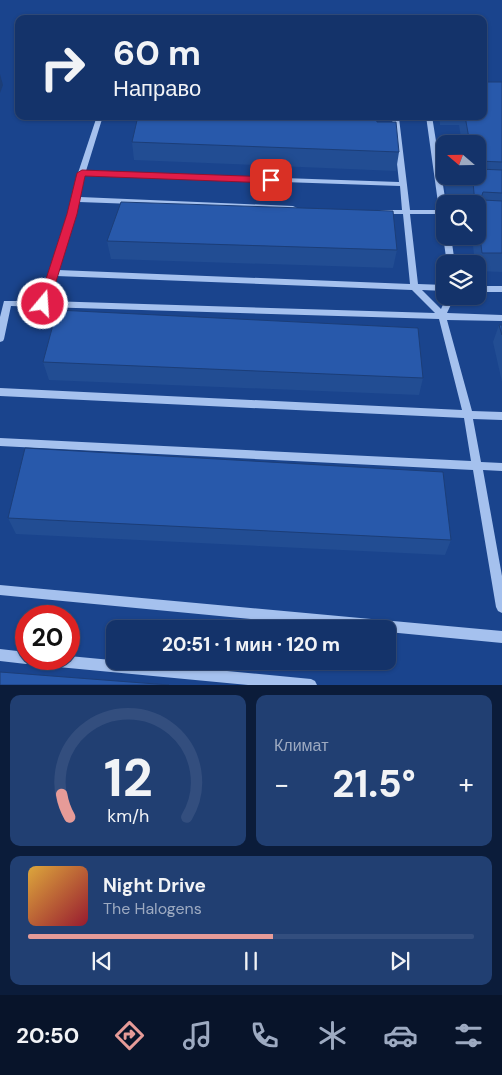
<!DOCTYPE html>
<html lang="ru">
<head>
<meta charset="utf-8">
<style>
  body { margin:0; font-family:"DM Sans",sans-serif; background:#213f72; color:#f1f3f6; height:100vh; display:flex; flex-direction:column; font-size:19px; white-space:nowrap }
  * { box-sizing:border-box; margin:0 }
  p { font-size:16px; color:#9daac1 }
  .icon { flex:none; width:28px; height:28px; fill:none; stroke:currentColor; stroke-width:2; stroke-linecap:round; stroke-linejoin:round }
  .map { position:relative; height:685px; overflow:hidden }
  .details { display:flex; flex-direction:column; gap:10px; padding:10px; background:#0b1c3a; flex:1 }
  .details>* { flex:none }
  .hud { position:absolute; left:15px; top:15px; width:472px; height:105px; border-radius:10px; box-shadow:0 1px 4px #0004,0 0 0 1px #334e7e; background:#14336a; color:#f1f3f6; overflow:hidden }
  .needle { width:32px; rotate:290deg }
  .tools { position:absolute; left:436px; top:135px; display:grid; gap:10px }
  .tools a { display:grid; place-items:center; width:50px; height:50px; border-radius:10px; background:#14336a; box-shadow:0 1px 4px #0004,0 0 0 1px #334e7e; font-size:25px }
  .speed { position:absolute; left:15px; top:605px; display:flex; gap:10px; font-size:25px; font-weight:700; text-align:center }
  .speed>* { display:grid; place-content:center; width:65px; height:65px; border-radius:50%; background:#14336a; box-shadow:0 1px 4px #0004,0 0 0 1px #334e7e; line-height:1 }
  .speed .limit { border:8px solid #d22; background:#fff; color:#111 }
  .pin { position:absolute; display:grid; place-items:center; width:42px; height:42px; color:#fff; margin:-21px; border-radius:10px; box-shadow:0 2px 8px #0006 }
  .me { position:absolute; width:55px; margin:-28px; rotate:18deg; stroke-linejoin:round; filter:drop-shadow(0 0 4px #0008) }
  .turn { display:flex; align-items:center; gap:18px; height:105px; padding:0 15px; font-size:22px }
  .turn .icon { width:65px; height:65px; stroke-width:2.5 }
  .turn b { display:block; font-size:35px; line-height:42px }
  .big { font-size:38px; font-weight:800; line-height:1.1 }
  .details .tile { flex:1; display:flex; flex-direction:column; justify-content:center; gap:8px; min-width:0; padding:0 18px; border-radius:10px; background:#213f72 }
  .details .dial { align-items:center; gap:0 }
  .dial svg { height:130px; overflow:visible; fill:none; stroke:#334e7e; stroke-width:7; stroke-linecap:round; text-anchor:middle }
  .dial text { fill:#f1f3f6; stroke:none }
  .song { display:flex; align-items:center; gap:15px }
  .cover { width:60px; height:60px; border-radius:8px; background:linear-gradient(135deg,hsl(40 70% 55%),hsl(350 70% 35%)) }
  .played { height:5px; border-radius:2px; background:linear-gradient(90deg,#e69b98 55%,#334e7e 55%) }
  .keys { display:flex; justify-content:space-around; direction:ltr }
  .heat { display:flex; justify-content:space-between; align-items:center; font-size:28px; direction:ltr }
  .details .tiles { flex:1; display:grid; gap:10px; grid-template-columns:1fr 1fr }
  .tile:last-child { grid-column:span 2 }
  .trip { position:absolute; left:106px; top:620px; width:290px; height:50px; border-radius:10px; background:#14336a; box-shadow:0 1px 4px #0004,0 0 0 1px #334e7e; font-weight:800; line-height:50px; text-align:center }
  .menu { display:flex; height:80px; justify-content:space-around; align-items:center; background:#08142a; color:#9daac1 }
  .menu .icon { width:35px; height:35px }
  .menu .active { color:#e69b98 }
  .menu b { font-size:22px; color:#f1f3f6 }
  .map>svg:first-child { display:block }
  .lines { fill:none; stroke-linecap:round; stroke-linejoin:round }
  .minor { fill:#a5c1ee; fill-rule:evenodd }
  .wall { fill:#224d93 }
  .shaded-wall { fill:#1c3e78 }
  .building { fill:#2859ab; stroke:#1c3e78 }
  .route { fill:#e11d48; stroke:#92132f }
</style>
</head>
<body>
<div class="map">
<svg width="502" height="685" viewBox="0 0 502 685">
  <rect width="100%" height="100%" fill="#1a448d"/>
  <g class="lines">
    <path class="minor" d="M97 116H103L86 171 399 182 392 118H369L366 116H414L411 118H399L410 210H439L426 116H432L446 204 445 225 441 222 440 214H410L418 284 445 285V291L422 290 441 309 447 296H455L447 313 502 315V321L447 320 472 411 502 412V420L473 419 481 462 502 463V471L483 470 502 576V613L498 611 496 607 473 470 0 446V438L471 461 464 418 0 396V388L462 410 439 319 11 306 4 339 3 341 0 342V317L4 301H40L72 199 78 173ZM85 175 400 186 402 210H381L377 212 381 214H403L410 284 58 270 79 202 293 210 297 208 293 206 80 197ZM56 276 412 290 435 313 48 301Z
      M445 234V236H451L455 264H447L443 236Z
      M478 286H502V292H478Z
      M0 585 502 631V643L388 632V629H354L0 595Z
      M0 649 26 652V659H69V656L311 679 315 681 317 685H248L37 665 33 663 31 659 30 662 26 664 0 661Z"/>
  </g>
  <path class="wall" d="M502 82V272L478 271V264H475L472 236H478V204H468V200L447 199 445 186 447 178H444L442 167 445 153V176H478V144H462L459 125H440L439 116H484Z
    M377 122 399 152 396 171 134 160 132 142Z
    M107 241 397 250 393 268 111 259Z
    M499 325H502V382L493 342Z
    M43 362 423 378 419 395 49 380Z
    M8 518 451 540 445 555 16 534Z"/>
  <path class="shaded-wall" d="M0 74 3 85 0 93Z"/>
  <path class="building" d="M484 82H502V162L478 161V144H470L465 116H484Z
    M138 116H376L377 122H396L399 152 132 142Z
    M478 169 502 170V193L483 192 481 198 483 200 502 201V253H482L478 221V204H475L473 182 452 181 451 176H478Z
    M121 202 393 211 397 250 107 241Z
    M57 310 418 328 423 378 43 362Z
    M499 325H502V335Z
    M25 448 443 472 451 540 8 518Z
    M0 672 169 685H0Z"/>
  <path class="route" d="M82 170 271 177 276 180 271 183 85 176 77 214 49 304 43 308 38 304 67 214 77 173Z"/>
</svg>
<div class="tools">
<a><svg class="needle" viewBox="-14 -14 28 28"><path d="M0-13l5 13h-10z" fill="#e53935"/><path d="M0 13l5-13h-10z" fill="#9daac1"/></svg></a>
<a><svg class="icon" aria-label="search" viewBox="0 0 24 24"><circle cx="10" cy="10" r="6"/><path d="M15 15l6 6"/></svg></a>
<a><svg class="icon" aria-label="layers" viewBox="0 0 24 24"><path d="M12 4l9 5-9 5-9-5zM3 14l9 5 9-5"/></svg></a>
</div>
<div class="speed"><div class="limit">20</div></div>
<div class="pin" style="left:271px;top:180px;background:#d93025"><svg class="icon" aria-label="arrive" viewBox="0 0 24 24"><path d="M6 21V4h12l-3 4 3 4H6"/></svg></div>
<svg class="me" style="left:43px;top:304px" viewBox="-20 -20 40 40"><circle r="17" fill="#e11d48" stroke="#fff" stroke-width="3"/><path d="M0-11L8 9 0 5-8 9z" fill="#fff"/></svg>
<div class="trip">20:51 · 1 мин · 120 m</div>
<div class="hud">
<div class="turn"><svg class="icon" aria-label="right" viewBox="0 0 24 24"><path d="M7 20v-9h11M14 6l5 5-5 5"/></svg><div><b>60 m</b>Направо</div></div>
</div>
</div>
<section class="details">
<div class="tiles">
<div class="tile dial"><svg viewBox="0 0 100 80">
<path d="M14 69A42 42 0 1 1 86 69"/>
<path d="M14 69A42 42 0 0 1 9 55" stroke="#e69b98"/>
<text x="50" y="56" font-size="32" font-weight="700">12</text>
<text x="50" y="72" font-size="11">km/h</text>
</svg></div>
<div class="tile"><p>Климат</p>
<div class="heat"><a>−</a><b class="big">21.5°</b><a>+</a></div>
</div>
<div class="tile">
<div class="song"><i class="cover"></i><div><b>Night Drive</b><p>The Halogens</p></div></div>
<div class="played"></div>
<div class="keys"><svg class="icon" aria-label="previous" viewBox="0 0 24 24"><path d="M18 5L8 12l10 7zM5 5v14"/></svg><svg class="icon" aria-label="pause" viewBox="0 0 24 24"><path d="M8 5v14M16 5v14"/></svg><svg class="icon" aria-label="next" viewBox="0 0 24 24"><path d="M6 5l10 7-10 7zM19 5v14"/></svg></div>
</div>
</div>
</section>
<nav class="menu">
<b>20:50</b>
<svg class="icon active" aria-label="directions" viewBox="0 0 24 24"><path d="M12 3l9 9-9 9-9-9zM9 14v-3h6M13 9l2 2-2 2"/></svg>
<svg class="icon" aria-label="music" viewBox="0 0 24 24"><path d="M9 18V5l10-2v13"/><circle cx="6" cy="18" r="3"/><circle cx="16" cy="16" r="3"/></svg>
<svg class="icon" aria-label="phone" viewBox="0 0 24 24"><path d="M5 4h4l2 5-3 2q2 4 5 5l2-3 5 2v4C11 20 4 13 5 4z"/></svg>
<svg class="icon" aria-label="climate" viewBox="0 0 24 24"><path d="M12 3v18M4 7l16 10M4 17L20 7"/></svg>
<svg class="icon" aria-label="car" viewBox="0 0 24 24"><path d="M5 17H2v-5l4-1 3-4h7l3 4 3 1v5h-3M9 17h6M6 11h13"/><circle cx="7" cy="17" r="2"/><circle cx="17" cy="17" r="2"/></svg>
<svg class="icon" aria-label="filters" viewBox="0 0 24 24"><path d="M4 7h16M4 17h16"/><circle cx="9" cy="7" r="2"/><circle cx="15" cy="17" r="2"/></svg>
</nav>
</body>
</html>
